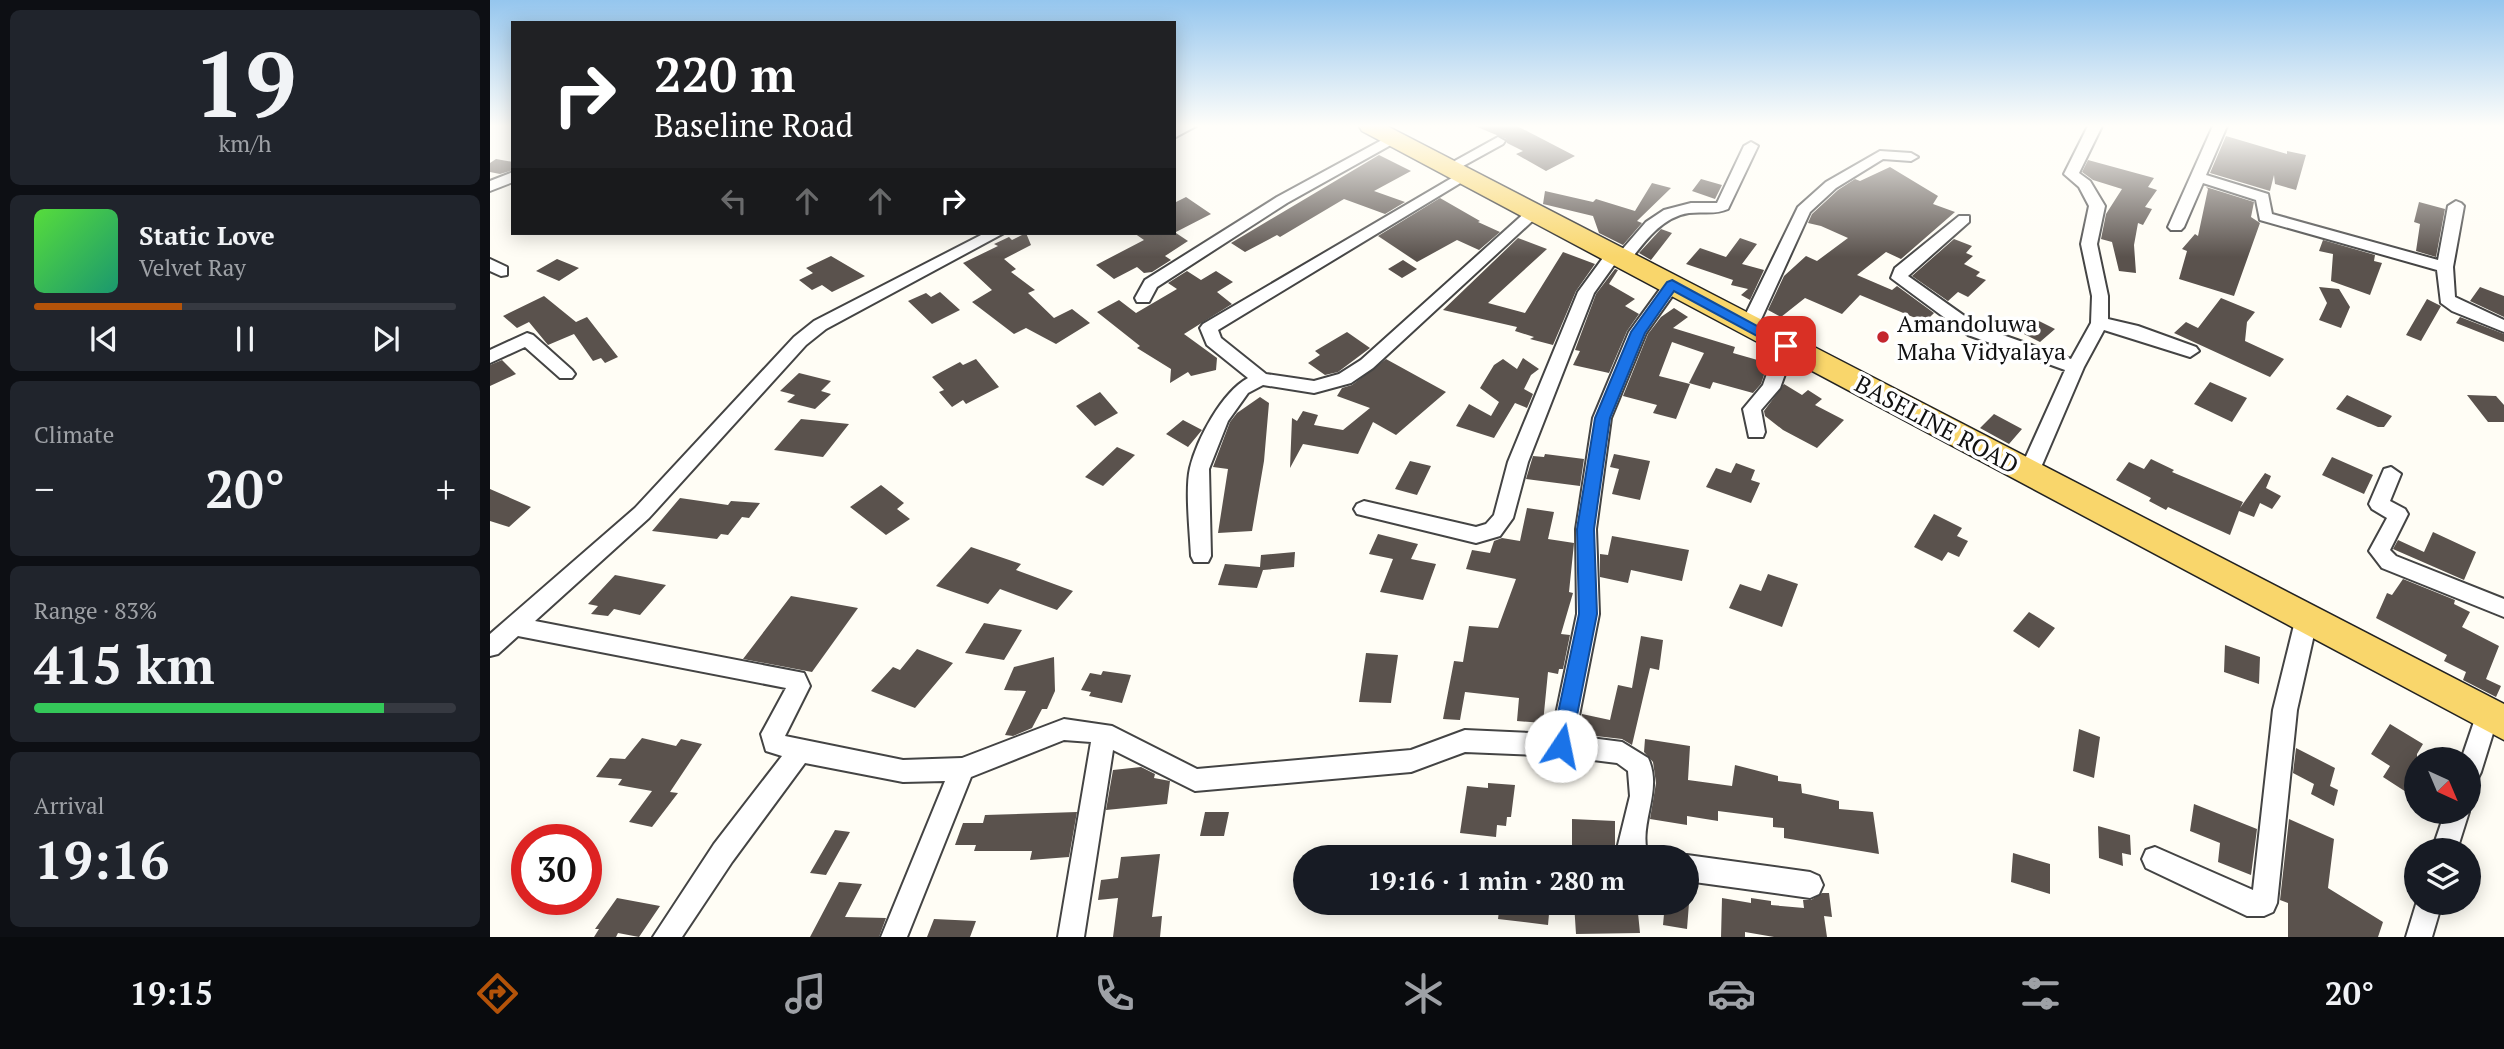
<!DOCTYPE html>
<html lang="en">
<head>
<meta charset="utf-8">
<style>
  body { margin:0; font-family:"PT Serif",serif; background:#20242c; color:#f1f3f6; height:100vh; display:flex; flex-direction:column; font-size:26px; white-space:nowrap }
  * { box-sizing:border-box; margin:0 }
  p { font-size:23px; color:#9ea1a6 }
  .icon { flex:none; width:38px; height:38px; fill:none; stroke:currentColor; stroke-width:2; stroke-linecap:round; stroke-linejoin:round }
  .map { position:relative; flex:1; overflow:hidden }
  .drawer { display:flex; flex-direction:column; gap:10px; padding:10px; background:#0d0f14; width:490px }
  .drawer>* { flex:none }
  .guide { position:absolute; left:21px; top:21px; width:665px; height:214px; border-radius:0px; box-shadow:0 4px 18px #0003; background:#202124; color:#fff; overflow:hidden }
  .needle { width:46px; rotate:136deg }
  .tools { position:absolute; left:1914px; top:747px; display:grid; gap:14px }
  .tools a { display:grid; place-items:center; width:77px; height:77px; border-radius:50%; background:#171b24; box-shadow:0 4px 18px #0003; font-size:35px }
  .speed { position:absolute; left:21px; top:824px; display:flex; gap:14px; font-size:35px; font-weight:700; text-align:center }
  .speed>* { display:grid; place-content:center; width:91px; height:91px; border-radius:50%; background:#171b24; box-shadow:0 4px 18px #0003; line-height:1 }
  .speed .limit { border:10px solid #d22; background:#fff; color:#111 }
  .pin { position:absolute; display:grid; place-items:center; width:60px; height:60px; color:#fff; margin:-30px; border-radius:14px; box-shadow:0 4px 10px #0006 }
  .me { position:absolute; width:77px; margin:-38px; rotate:11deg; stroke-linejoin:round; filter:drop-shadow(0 0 5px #0008) }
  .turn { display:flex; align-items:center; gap:24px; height:147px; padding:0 28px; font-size:32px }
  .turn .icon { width:91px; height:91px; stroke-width:2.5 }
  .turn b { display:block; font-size:49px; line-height:60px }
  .lanes { display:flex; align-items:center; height:66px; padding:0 28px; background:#0003; justify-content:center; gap:35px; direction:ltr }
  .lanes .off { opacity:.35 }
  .big { font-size:52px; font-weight:700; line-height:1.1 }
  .drawer .widget { flex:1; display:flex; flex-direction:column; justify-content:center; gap:10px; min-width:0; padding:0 24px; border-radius:10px; background:#20242c }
  .drawer .dial { align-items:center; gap:0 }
  .dial b { font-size:91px; line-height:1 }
  .song { display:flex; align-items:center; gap:21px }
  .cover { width:84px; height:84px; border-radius:10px; background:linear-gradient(135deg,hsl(110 70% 55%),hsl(160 70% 35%)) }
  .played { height:7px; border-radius:4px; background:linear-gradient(90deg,#b45309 35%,#363941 35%) }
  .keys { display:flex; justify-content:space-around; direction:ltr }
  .heat { display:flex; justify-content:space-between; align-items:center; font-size:38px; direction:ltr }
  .charge { height:10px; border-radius:5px; background:linear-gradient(90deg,#34c759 83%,#363941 0) }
  .trip { position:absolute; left:803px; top:845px; width:406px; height:70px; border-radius:35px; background:#171b24; box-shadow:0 4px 18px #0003; font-weight:700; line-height:70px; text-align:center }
  .dock { display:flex; height:112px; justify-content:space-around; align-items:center; background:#090b0e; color:#9ea1a6 }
  .dock .icon { width:49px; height:49px }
  .dock .selected { color:#b45309 }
  .dock b { font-size:32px; color:#f1f3f6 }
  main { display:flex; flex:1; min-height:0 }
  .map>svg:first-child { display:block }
  .building { fill:#5a524d }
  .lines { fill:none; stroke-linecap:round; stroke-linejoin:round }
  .minor-casing { stroke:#444; stroke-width:4 }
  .primary-casing { stroke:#222; stroke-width:3 }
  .minor { fill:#fff; fill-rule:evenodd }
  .primary { fill:#f9d66b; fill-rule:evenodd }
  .route { fill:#1a73e8; stroke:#114b97; stroke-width:2 }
  .poi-dot { fill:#c4262e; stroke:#fff; stroke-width:2.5 }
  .labels { text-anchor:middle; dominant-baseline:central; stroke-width:7; stroke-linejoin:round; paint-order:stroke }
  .poi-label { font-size:24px; fill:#111; stroke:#fff; text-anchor:start }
  .street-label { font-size:24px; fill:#111; stroke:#fff }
</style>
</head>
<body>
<main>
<section class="drawer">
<div class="widget dial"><b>19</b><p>km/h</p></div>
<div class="widget">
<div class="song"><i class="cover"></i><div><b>Static Love</b><p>Velvet Ray</p></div></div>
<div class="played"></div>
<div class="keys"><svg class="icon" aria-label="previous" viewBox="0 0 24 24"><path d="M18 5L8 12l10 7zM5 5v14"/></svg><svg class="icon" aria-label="pause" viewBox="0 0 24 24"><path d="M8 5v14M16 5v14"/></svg><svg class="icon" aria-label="next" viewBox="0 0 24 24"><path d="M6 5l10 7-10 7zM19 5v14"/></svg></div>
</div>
<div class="widget"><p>Climate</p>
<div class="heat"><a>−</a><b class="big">20°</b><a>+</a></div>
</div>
<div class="widget"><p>Range · 83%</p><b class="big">415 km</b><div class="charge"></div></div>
<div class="widget"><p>Arrival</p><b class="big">19:16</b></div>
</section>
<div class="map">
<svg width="2014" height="937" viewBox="0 0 2014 937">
  <rect width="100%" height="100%" fill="#fffdf5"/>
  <path class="building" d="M985 126H1027L1085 156 1056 171 1026 154 1033 151 1017 143 1016 139Z
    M1736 136 1797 154V151L1816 155 1806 190 1785 184 1784 175 1780 191 1720 173Z
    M889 155 921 171 884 191 915 202 895 214 854 199 790 237 787 235 755 252 741 243Z
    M6 159 23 162V170L10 174 0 172V163Z
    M1598 160 1664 178 1658 187 1667 190 1655 207 1662 209 1653 225 1648 223 1644 245 1646 273 1629 271 1622 242 1611 239 1616 214 1632 189 1603 180 1592 172Z
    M1400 167 1448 196 1443 204 1465 212 1411 259 1396 252 1367 275 1402 290 1407 286 1444 313 1435 322 1370 295 1352 314 1315 298 1291 317 1278 310 1294 276 1316 256 1327 261 1358 238 1331 226 1318 223 1322 214 1348 190 1365 179 1370 181Z
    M1211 179 1232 185 1225 199 1202 191Z
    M1162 183 1181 188 1147 221 1152 223 1133 245 1109 233 1103 216 1053 204 1055 191 1103 202 1106 199 1145 211Z
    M1716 187 1764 202 1761 217 1770 223 1744 296 1689 279 1697 251 1692 249 1705 234 1708 236 1718 189Z
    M696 197 721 214 684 233V203Z
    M950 198 990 221 988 222 1010 232 989 250 967 240 927 262 888 236Z
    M1929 202 1955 209 1946 257 1926 251 1930 224 1924 222Z
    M1171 229 1182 233 1161 260 1149 253Z
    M536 233 541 245 514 259 526 269 521 272 545 290 538 293 564 318 582 309 600 323 566 344 536 328 524 334 482 302 502 290 473 263 508 246 504 244 519 237 522 240Z
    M644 233H686L698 241 675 256 681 260 662 272 654 273 647 267 624 279 606 265 654 240Z
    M1028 238 1057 249 998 303 1035 313 1073 252 1105 264 1086 291 1063 345 1040 339 1044 337 1025 331 1027 327 953 310Z
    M1250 238 1267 244 1252 264 1274 270 1260 300 1251 295 1258 289 1241 285 1243 280 1196 264 1210 248 1236 257Z
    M1464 239 1482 246 1476 253 1483 256 1474 264 1490 272 1486 276 1496 280 1478 297 1468 292 1458 301 1422 276Z
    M1833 240 1885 255 1884 261 1892 263 1880 295 1841 281 1843 254 1829 251Z
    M341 256 375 276 342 292 332 285 322 290 309 280 323 273 316 268Z
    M67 259 89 268 69 281 46 271Z
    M913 260 927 269 912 278 898 269Z
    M1125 269 1128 270 1119 284 1145 299 1135 306 1149 314 1137 331 1119 373 1083 365 1090 351 1085 350 1106 294Z
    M697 271 711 280 726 271 743 282 727 292 742 304 694 334 727 358 726 370 701 376 698 372 680 383 681 369 647 348 650 346 607 312 629 300 646 313 687 289 678 283Z
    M1829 287 1849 289 1860 307 1851 328 1829 320 1837 303Z
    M1990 287 2014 296V317L1980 301Z
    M450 292 470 310 442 324 418 301 436 293 441 297Z
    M54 296 86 322 97 317 128 357 115 363 111 358 103 361 84 334 58 345 39 322 27 328 13 316Z
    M1731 298 1765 312 1757 322 1755 341 1794 359 1780 377 1684 333 1696 322 1708 328Z
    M1937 299 1951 306 1931 341 1916 335Z
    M1184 308 1198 317 1183 328 1245 347 1243 353 1278 363 1271 384 1263 393 1223 382 1220 389 1199 383 1214 353 1182 342 1169 376 1200 384 1186 419 1163 413 1167 405 1133 396 1158 334 1171 317Z
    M1970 317 2014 334V342L1966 323Z
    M1549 321 1565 329 1550 342 1534 334Z
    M857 332 880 348 848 372 835 375 818 363 830 355 825 351Z
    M1033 358 1049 369 1041 375 1034 389 1043 394 1037 408 1025 403 1004 438 966 426 979 404 1001 416 1009 402 990 388 1004 365 1013 359 1027 369Z
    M486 359 509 387 476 404 473 400 462 407 449 392 454 390 442 377 470 362 473 365Z
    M896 359 956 392 906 435 883 422 868 454 813 444 800 468 802 418 807 421 813 411 828 415 824 425 853 430 880 408 847 396 852 388 862 385Z
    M12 360 26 374 0 386V365Z
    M309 373 341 381 331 391 341 394 325 409 297 402 305 395 290 391Z
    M1720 382 1757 398 1742 422 1704 404Z
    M1294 384 1312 395 1318 390 1332 399 1325 405 1354 420 1327 448 1293 430 1275 416 1274 411Z
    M610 392 628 413 605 426 586 406Z
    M1857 395 1902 416 1894 427H1888L1846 409Z
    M1977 395 2006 396 2014 405V422H1998Z
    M770 397 779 403 774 461 762 531 728 533 738 469 723 467 740 422 747 413Z
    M1504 414 1532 429 1519 444 1490 428Z
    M311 419 359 424 333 457 284 450Z
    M693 420 712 430 698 447 676 434Z
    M627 447 645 455 613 486 595 477Z
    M1055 454 1094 459 1090 486 1036 479 1043 456 1054 457Z
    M1124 454 1160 461 1150 500 1122 494 1129 469 1120 467Z
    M1842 457 1883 475 1874 494 1832 475Z
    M1661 459 1684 470 1682 472 1753 502 1750 508 1775 473 1781 476 1776 488 1791 496 1782 509 1770 503 1764 517 1749 511 1740 535 1678 507 1676 510 1659 501 1661 498 1626 480 1639 462 1654 469Z
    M920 461 941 466 927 495 905 489Z
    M1246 463 1265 470 1261 480 1270 483 1261 503 1216 487 1226 468 1241 473Z
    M391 485 414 503 407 509 420 519 396 535 360 507Z
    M0 489 41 507 19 527 0 521Z
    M190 498 238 505 241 501 270 503 259 518 252 517 238 535 231 534 227 539 162 531Z
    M1037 508 1064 512 1058 539 1084 543 1079 592 1083 593 1071 634 1080 635 1073 669H1069L1068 674 1058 672 1053 723 1027 721 1029 698 975 692 970 720 953 719 964 661 973 662 979 626 1008 628 1026 579 976 569 982 550 1000 553 1004 541 1012 538 1030 541Z
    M1444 514 1472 528 1467 536 1478 541 1469 557 1458 552 1452 561 1424 547Z
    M1943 532 1986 552 1974 580 1903 549 1908 540 1934 552Z
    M888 534 928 544 921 559 946 564 933 600 890 592 903 559 879 554Z
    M1122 536 1199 550 1192 581 1141 570 1138 583 1110 577V554L1118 555Z
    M481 547 531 564 526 570 583 591 567 610 510 589 498 604 446 586Z
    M805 552 804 567 773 570 767 588 728 585 735 564 770 567 771 555Z
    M1278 574 1308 584 1292 627 1239 608 1250 584 1271 591Z
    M125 575 176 585 150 615 124 609 118 616 101 614 108 606 98 604Z
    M1913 579 1965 600 1964 604 1980 612 1972 627 2009 646 1996 679 2011 686 2006 697 1973 680 1976 672 1954 661 1957 655 1886 618 1897 593 1902 595Z
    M301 596 368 608 322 672 253 659Z
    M1539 612 1565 628 1549 648 1523 631Z
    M494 623 532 630 514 660 475 653Z
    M1151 636 1173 640 1169 670 1160 668 1142 745 1132 739 1088 734 1092 714 1120 720 1128 685 1142 688Z
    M1735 645 1770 657 1769 684 1734 672Z
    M427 649 463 663 425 708 381 691 403 667 410 670Z
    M876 653 908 655 901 703 869 702Z
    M564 657 565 691 557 709H552L542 728 523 736 515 735 536 691 514 690 524 667Z
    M613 671 641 675 632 703 599 696 601 692 591 690 600 673 611 675Z
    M1900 724 1933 744 1927 754V799L1893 777 1900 766 1881 754Z
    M1589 729 1610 737 1604 778 1583 771Z
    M152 738 186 746 191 739 212 744 180 792 188 793 162 827 139 822 162 791 128 785 132 779 106 777 120 758 135 759Z
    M1155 739 1200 746 1198 780 1242 786 1245 765 1288 776V781L1311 784 1312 793 1349 801V809L1383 812 1389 854 1294 838V828L1283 827V818L1228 811V821L1197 816V825L1160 819 1166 783 1163 762 1154 752Z
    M1806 748 1845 768 1840 786 1848 790 1844 806 1821 794 1824 784 1803 773Z
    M651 767 665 774 664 778 680 781 677 804 616 810 623 770Z
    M998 783 1025 785 1021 817H1017L1016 826 1007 825 1006 837 970 833 977 786 998 788Z
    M1704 804 1767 829 1761 875 1728 862 1730 843 1700 831Z
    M587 812 579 857 540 860 542 851H484L486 845H465L473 823H493L495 815Z
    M715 812H739L734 836H710Z
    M1082 819 1125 821V852L1113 851 1114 858H1082Z
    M1799 819 1844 839 1838 888 1893 922 1888 937H1798V903L1790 900Z
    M1608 826 1640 835 1641 855 1632 853 1633 866 1609 858Z
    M345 830 360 832 336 875 320 873Z
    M1523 853 1560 864V894L1521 882Z
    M670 854 662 917 672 916 670 937H623L628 898 608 900 611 880 628 878 631 857Z
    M349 882 372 884 355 917 396 918 389 937H320Z
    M1332 893H1339L1342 917 1334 916 1337 937H1284L1255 932V937H1231L1232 898 1261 903V898L1281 901V905L1314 908 1313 900H1321Z
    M127 898 170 906 149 937 128 933 126 937H104L109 929H105Z
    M1010 903H1060L1058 925 1008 919Z
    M1084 903H1147L1150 933 1086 934Z
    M1175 903H1199L1197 929 1173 925Z
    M444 919 486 921 480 937H437Z"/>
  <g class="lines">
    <g class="minor-casing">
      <path id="minor" d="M689 126H706L684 138V128Z
        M1598 126H1612L1589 173 1600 181 1615 206 1607 244 1618 296V319L1648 326 1706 347 1709 351 1700 357 1614 330 1594 367 1549 472 1539 479 1529 472 1575 370 1478 335 1401 278 1405 268 1469 216H1479V222L1418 276 1490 327 1581 359 1601 323 1602 296 1591 244 1599 206 1589 187 1574 174Z
        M1723 126H1737L1716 175 1778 194 1782 214 1948 260 1958 206 1966 201 1971 203 1974 206 1963 267 1965 297 2014 320V332L1962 311 1951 303 1947 270 1770 220 1766 200 1713 183 1694 227 1691 230H1681L1678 227Z
        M903 134 908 135V141L797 203 667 287 659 302H647L645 298 655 280 787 197Z
        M1008 137 1015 141 1013 144 964 171 959 172 952 168Z
        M1261 142 1268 146 1238 209C1225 215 1213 211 1199 213 1172 217 1154 242 1139 262L1127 261 1104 293 1038 462 1023 518 1010 536 986 543 867 514 864 509 867 504 874 501 986 527 996 524 1004 515 1018 462 1088 292 1118 251 1130 252 1156 222 1174 210 1201 203H1227L1254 146Z
        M1390 151 1421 153 1428 157 1421 161 1393 159 1346 188 1320 212 1268 326 1265 330H1253L1250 326 1308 207 1336 182Z
        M23 172V182L0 191V181Z
        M972 172 979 176 977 179 728 330 731 338 776 374 824 381 849 374 871 360 1038 210H1048L1051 213 883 368 861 383 824 393 773 385 758 393 738 421 719 469 721 556 718 562H704L701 556C700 533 695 489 700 468 707 439 732 392 758 378L717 345 710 328 713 324Z
        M495 233H514L336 329 316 345 159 518 45 621 314 673 320 686 295 736 413 760 472 758 574 719 622 726 707 769 921 750 975 730 1062 734 1087 614 1086 529 1103 418 1139 332 1176 281 1182 280 1190 285 1156 333 1121 418 1106 529 1109 614 1085 736 1132 742 1158 758C1174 792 1146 826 1159 858H1134L1128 845 1140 796 1138 771 1127 763 1071 756 975 752 921 772 705 791 623 750 594 937H568L601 742 574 740 481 777 417 937H391L455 781 413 782 315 763 242 862 192 937H163L224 844 292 756 276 751 271 734 296 688 28 636 8 654 0 656V634L145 508 304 337 324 321Z
        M0 259 17 267V275L11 276 0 271Z
        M37 333 43 335 82 370 85 374 82 378H70L35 347 0 363V350Z
        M1296 340 1305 346 1290 388 1271 410 1275 432 1273 437H1259L1253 409 1273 385 1287 346Z
        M1901 467 1911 474 1900 501 1915 509 1918 514 1900 550 1906 556 2014 599V617L1892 568 1879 551 1897 518 1882 509 1879 504 1894 469Z
        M1816 612 1824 615 1827 621 1807 710 1787 903 1783 912 1774 916H1757L1656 868 1652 859 1656 850 1665 847 1763 890 1783 710 1805 621 1808 615Z
        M1997 704 2005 707 2009 714 1991 772 1987 780 1979 783V760H1971L1989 707Z
        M1955 812H1979L1967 850H1942Z
        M1197 855 1320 872 1329 876 1333 885 1329 894 1320 898 1197 881V858H1192Z
        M1927 901 1952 903 1942 937H1916Z"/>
    </g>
    <g class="primary-casing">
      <path id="primary" d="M869 126H897L2014 704V740L872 131Z"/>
    </g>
    <use href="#minor" class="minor"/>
    <use href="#primary" class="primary"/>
  </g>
  <linearGradient id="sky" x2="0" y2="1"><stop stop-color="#95c6ee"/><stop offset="0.49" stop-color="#fffefa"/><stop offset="1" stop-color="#fffefa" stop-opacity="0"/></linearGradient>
  <rect width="2014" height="257" fill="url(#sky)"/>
  <path class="route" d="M1182 280 1304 346 1296 351 1291 349 1184 291 1155 333 1120 418 1104 529 1107 614 1081 746 1078 752 1071 754 1064 752 1061 746 1089 614 1087 529 1105 418 1141 332 1177 282Z"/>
  <circle class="poi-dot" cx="1393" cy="337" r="7"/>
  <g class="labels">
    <g class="poi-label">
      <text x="1407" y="323">Amandoluwa<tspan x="1407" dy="28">Maha Vidyalaya</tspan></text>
    </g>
    <g class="street-label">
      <text transform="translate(1447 424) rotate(28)">BASELINE ROAD</text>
    </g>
  </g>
</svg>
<div class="tools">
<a><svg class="needle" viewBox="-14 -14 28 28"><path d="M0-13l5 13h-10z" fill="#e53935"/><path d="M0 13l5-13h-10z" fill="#9ea1a6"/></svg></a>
<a><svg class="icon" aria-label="layers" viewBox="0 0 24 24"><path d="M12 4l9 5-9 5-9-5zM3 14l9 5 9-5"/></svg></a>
</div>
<div class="speed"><div class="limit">30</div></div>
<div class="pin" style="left:1296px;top:346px;background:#d93025"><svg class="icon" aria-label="arrive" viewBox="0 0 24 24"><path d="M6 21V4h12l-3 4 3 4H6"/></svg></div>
<svg class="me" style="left:1071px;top:746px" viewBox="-20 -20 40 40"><circle r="19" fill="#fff"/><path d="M0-13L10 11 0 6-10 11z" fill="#1a73e8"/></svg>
<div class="trip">19:16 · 1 min · 280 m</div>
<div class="guide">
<div class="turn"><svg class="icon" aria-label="right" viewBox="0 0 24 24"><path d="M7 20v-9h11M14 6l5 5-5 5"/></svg><div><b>220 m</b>Baseline Road</div></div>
<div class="lanes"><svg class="icon off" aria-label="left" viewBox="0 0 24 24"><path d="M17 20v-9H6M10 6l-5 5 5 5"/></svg><svg class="icon off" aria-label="ahead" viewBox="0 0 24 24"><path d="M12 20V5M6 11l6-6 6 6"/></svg><svg class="icon off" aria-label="ahead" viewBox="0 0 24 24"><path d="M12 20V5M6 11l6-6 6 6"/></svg><svg class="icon" aria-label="right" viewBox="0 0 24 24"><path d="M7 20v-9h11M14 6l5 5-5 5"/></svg></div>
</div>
</div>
</main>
<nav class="dock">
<b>19:15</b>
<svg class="icon selected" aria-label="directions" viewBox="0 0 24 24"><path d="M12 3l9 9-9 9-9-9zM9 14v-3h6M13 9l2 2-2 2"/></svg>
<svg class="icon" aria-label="music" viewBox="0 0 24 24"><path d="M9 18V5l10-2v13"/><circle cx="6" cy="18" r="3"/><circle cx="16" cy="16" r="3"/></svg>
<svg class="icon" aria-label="phone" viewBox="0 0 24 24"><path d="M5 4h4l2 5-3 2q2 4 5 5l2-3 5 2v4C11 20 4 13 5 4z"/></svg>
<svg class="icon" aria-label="climate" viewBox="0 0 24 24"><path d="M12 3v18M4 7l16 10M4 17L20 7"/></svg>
<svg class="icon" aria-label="car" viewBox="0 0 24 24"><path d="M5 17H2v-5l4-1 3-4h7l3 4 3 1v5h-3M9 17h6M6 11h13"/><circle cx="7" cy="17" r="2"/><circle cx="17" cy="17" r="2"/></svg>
<svg class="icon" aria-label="filters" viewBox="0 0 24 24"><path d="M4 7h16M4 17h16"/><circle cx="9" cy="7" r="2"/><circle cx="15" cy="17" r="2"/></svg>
<b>20°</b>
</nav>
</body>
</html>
